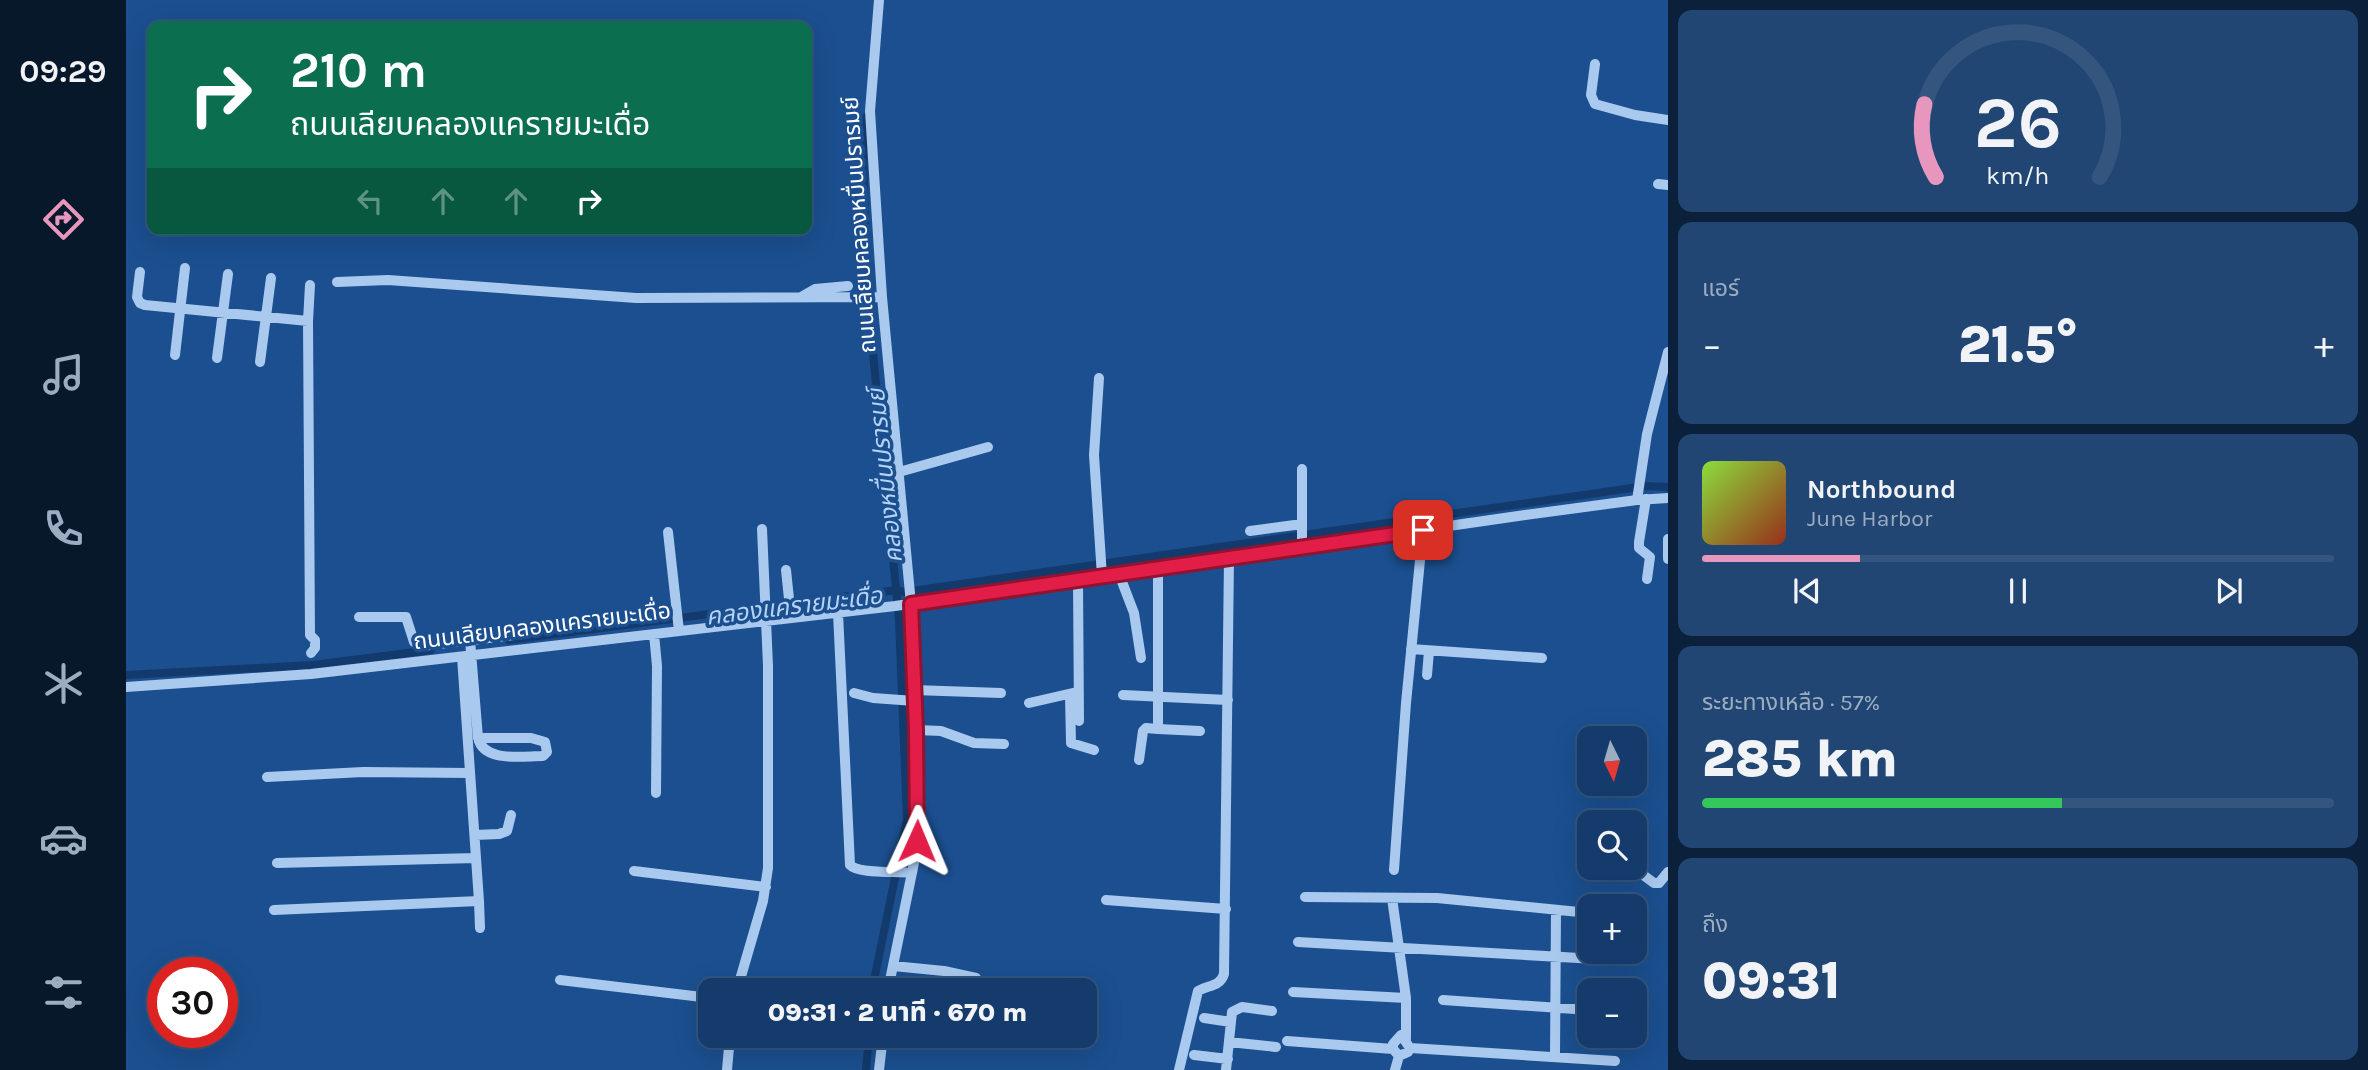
<!DOCTYPE html>
<html lang="th">
<head>
<meta charset="utf-8">
<style>
  body { margin:0; font-family:Karla,"Noto Sans Thai",sans-serif; background:#214673; color:#f1f3f6; height:100vh; display:flex; flex-direction:column; font-size:26px; white-space:nowrap }
  * { box-sizing:border-box; margin:0 }
  p { font-size:23px; color:#9dadc1 }
  .icon { flex:none; width:38px; height:38px; fill:none; stroke:currentColor; stroke-width:2; stroke-linecap:round; stroke-linejoin:round }
  .map { position:relative; flex:1; overflow:hidden }
  .panel { display:flex; flex-direction:column; gap:10px; padding:10px; background:#0b203b; width:700px }
  .panel>* { flex:none }
  .top-card { position:absolute; left:21px; top:21px; width:665px; height:214px; border-radius:14px; box-shadow:0 7px 28px #0002,0 0 0 2px #33557e; background:#0b6e4f; color:#fff; overflow:hidden }
  .needle { width:46px; rotate:175deg }
  .tools { position:absolute; left:1451px; top:726px; display:grid; gap:14px }
  .tools a { display:grid; place-items:center; width:70px; height:70px; border-radius:14px; background:#143b6b; box-shadow:0 7px 28px #0002,0 0 0 2px #33557e; font-size:35px }
  .speed { position:absolute; left:21px; top:957px; display:flex; gap:14px; font-size:35px; font-weight:700; text-align:center }
  .speed>* { display:grid; place-content:center; width:91px; height:91px; border-radius:50%; background:#143b6b; box-shadow:0 7px 28px #0002,0 0 0 2px #33557e; line-height:1 }
  .speed .limit { border:10px solid #d22; background:#fff; color:#111 }
  .pin { position:absolute; display:grid; place-items:center; width:60px; height:60px; color:#fff; margin:-30px; border-radius:14px; box-shadow:0 4px 10px #0006 }
  .me { position:absolute; width:77px; margin:-38px; rotate:1deg; stroke-linejoin:round; filter:drop-shadow(0 0 5px #0008) }
  .turn { display:flex; align-items:center; gap:24px; height:147px; padding:0 28px; font-size:32px }
  .turn .icon { width:91px; height:91px; stroke-width:2.5 }
  .turn b { display:block; font-size:49px; line-height:60px }
  .lanes { display:flex; align-items:center; height:66px; padding:0 28px; background:#0003; justify-content:center; gap:35px; direction:ltr }
  .lanes .off { opacity:.35 }
  .big { font-size:52px; font-weight:800; line-height:1.1 }
  .panel .card { flex:1; display:flex; flex-direction:column; justify-content:center; gap:10px; min-width:0; padding:0 24px; border-radius:14px; background:#214673 }
  .panel .dial { align-items:center; gap:0 }
  .dial svg { height:182px; overflow:visible; fill:none; stroke:#33557e; stroke-width:7; stroke-linecap:round; text-anchor:middle }
  .dial text { fill:#f1f3f6; stroke:none }
  .song { display:flex; align-items:center; gap:21px }
  .cover { width:84px; height:84px; border-radius:10px; background:linear-gradient(135deg,hsl(90 70% 55%),hsl(10 70% 35%)) }
  .played { height:7px; border-radius:4px; background:linear-gradient(90deg,#e797bd 25%,#33557e 25%) }
  .keys { display:flex; justify-content:space-around; direction:ltr }
  .heat { display:flex; justify-content:space-between; align-items:center; font-size:38px; direction:ltr }
  .charge { height:10px; border-radius:5px; background:linear-gradient(90deg,#34c759 57%,#33557e 0) }
  .trip { position:absolute; left:572px; top:978px; width:399px; height:70px; border-radius:14px; background:#143b6b; box-shadow:0 7px 28px #0002,0 0 0 2px #33557e; font-weight:800; line-height:70px; text-align:center }
  main { display:flex; flex:1; min-height:0 }
  .tabs { display:flex; flex-direction:column; width:126px; justify-content:space-around; align-items:center; background:#08182b; color:#9dadc1 }
  .tabs .icon { width:49px; height:49px }
  .tabs .current { color:#e797bd }
  .tabs b { font-size:32px; color:#f1f3f6 }
  .map>svg:first-child { display:block }
  .lines { fill:none; stroke-linecap:round; stroke-linejoin:round }
  .canal { stroke:#123a6d; stroke-width:8 }
  .minor { stroke:#a9c9ee; stroke-width:10 }
  .route-casing { stroke:#92132f; stroke-width:18 }
  .route { stroke:#e11d48; stroke-width:12 }
  .labels { text-anchor:middle; dominant-baseline:central; stroke-width:7; stroke-linejoin:round; paint-order:stroke }
  .street-label { font-size:23px; fill:#fff; stroke:#1b4f8f }
  .water-label { font-size:24px; font-style:italic; fill:#b5d3f5; stroke:#1b4f8f }
</style>
</head>
<body>
<main>
<nav class="tabs">
<b>09:29</b>
<svg class="icon current" aria-label="directions" viewBox="0 0 24 24"><path d="M12 3l9 9-9 9-9-9zM9 14v-3h6M13 9l2 2-2 2"/></svg>
<svg class="icon" aria-label="music" viewBox="0 0 24 24"><path d="M9 18V5l10-2v13"/><circle cx="6" cy="18" r="3"/><circle cx="16" cy="16" r="3"/></svg>
<svg class="icon" aria-label="phone" viewBox="0 0 24 24"><path d="M5 4h4l2 5-3 2q2 4 5 5l2-3 5 2v4C11 20 4 13 5 4z"/></svg>
<svg class="icon" aria-label="climate" viewBox="0 0 24 24"><path d="M12 3v18M4 7l16 10M4 17L20 7"/></svg>
<svg class="icon" aria-label="car" viewBox="0 0 24 24"><path d="M5 17H2v-5l4-1 3-4h7l3 4 3 1v5h-3M9 17h6M6 11h13"/><circle cx="7" cy="17" r="2"/><circle cx="17" cy="17" r="2"/></svg>
<svg class="icon" aria-label="filters" viewBox="0 0 24 24"><path d="M4 7h16M4 17h16"/><circle cx="9" cy="7" r="2"/><circle cx="15" cy="17" r="2"/></svg>
</nav>
<div class="map">
<svg width="1542" height="1070" viewBox="0 0 1542 1070">
  <rect width="100%" height="100%" fill="#1b4f8f"/>
  <g class="lines">
    <path class="canal" d="M740 117 737 155 742 302 773 619 781 819 746 990
      M383 640 770 590 779 592 1520 486 1542 487
      M0 675 187 665 305 650
      M740 1070 743 1036"/>
    <path class="minor" d="M753 0 744 111 756 297 785 604 792 820 789 858 762 990
      M1469 64 1465 95 1469 104 1509 115 1542 120
      M1532 184 1542 185
      M14 272 11 297 14 303 19 305 182 321
      M211 282 262 280 510 298 756 297
      M184 285 182 321 184 635 189 640V648L185 653
      M675 297 689 289 722 286
      M49 355 59 268
      M91 358 102 274
      M134 362 145 278
      M973 378 968 455 976 576
      M773 472 862 447
      M1520 499 1513 542V548L1524 557 1521 579
      M1511 500 1521 434 1542 352
      M1124 531 1176 524
      M542 532 553 631
      M1542 539V559
      M1176 548V469
      M660 570 665 618
      M993 574 1008 613 1015 658
      M952 580 953 721
      M712 613 724 865C732 874 770 871 786 873
      M233 617H280L288 642 296 646 388 635
      M528 634 531 666 530 793
      M344 640 352 738C358 763 396 756 417 756L421 752 419 742 405 738H352
      M1285 649 1416 658
      M1301 675 1303 651
      M0 687 185 674 769 606 1399 515 1511 500 1542 498
      M788 690 875 693
      M728 693 747 698 789 701
      M944 695 945 743 968 750
      M997 695 1102 700
      M903 703 951 692
      M1032 729 1074 731
      M791 730 815 731 848 743 878 744
      M1013 760 1017 731 1020 728 1032 729V569
      M141 777 237 772 344 773
      M349 835 373 834 381 831 385 815
      M151 863 350 858
      M1509 869 1528 883H1533L1542 872
      M1268 870 1280 703 1297 530
      M508 871 640 887
      M1179 897 1311 898 1463 913
      M1266 898 1280 998V1039
      M980 900 1100 909
      M353 901 354 928
      M148 910 353 901 336 657
      M1172 942 1488 960
      M767 966 818 971 850 978
      M434 980 584 998
      M611 990 637 901 642 868V666L636 529
      M1167 992 1280 998
      M1317 1000 1463 1010
      M1078 1018 1105 1022
      M1275 1035 1284 1048 1282 1052 1273 1056 1267 1049V1044Z
      M1161 1041 1267 1049
      M1103 1042 1150 1047
      M1284 1048 1489 1061
      M1068 1055 1102 1059
      M1429 1057 1430 912
      M601 1070 604 1036
      M753 1070 757 1036
      M1053 1070 1072 991C1082 985 1094 987 1098 974L1103 558
      M1100 1070 1106 1012 1116 1007 1146 1011
      M1269 1070 1273 1056"/>
  </g>
  <g class="lines">
    <g class="route-casing">
      <path id="route" d="M791 841 790 730 785 604 1297 530"/>
    </g>
    <use href="#route" class="route"/>
  </g>
  <g class="labels">
    <g class="street-label">
      <text transform="translate(733 225) rotate(-94)">ถนนเลียบคลองหมื่นปรารมย์</text>
      <text transform="translate(416 626) rotate(-7)">ถนนเลียบคลองแครายมะเดื่อ</text>
    </g>
    <g class="water-label">
      <text transform="translate(759 476) rotate(-96)">คลองหมื่นปรารมย์</text>
      <text transform="translate(668 606) rotate(-7)">คลองแครายมะเดื่อ</text>
    </g>
  </g>
</svg>
<div class="tools">
<a><svg class="needle" viewBox="-14 -14 28 28"><path d="M0-13l5 13h-10z" fill="#e53935"/><path d="M0 13l5-13h-10z" fill="#9dadc1"/></svg></a>
<a><svg class="icon" aria-label="search" viewBox="0 0 24 24"><circle cx="10" cy="10" r="6"/><path d="M15 15l6 6"/></svg></a>
<a>+</a>
<a>−</a>
</div>
<div class="speed"><div class="limit">30</div></div>
<div class="pin" style="left:1297px;top:530px;background:#d93025"><svg class="icon" aria-label="arrive" viewBox="0 0 24 24"><path d="M6 21V4h12l-3 4 3 4H6"/></svg></div>
<svg class="me" style="left:791px;top:841px" viewBox="-20 -20 40 40"><path d="M0-17L14 15 0 8-14 15z" fill="#e11d48" stroke="#fff" stroke-width="4"/></svg>
<div class="trip">09:31 · 2 นาที · 670 m</div>
<div class="top-card">
<div class="turn"><svg class="icon" aria-label="right" viewBox="0 0 24 24"><path d="M7 20v-9h11M14 6l5 5-5 5"/></svg><div><b>210 m</b>ถนนเลียบคลองแครายมะเดื่อ</div></div>
<div class="lanes"><svg class="icon off" aria-label="left" viewBox="0 0 24 24"><path d="M17 20v-9H6M10 6l-5 5 5 5"/></svg><svg class="icon off" aria-label="ahead" viewBox="0 0 24 24"><path d="M12 20V5M6 11l6-6 6 6"/></svg><svg class="icon off" aria-label="ahead" viewBox="0 0 24 24"><path d="M12 20V5M6 11l6-6 6 6"/></svg><svg class="icon" aria-label="right" viewBox="0 0 24 24"><path d="M7 20v-9h11M14 6l5 5-5 5"/></svg></div>
</div>
</div>
<section class="panel">
<div class="card dial"><svg viewBox="0 0 100 80">
<path d="M14 69A42 42 0 1 1 86 69"/>
<path d="M14 69A42 42 0 0 1 9 37" stroke="#e797bd"/>
<text x="50" y="56" font-size="32" font-weight="700">26</text>
<text x="50" y="72" font-size="11">km/h</text>
</svg></div>
<div class="card"><p>แอร์</p>
<div class="heat"><a>−</a><b class="big">21.5°</b><a>+</a></div>
</div>
<div class="card">
<div class="song"><i class="cover"></i><div><b>Northbound</b><p>June Harbor</p></div></div>
<div class="played"></div>
<div class="keys"><svg class="icon" aria-label="previous" viewBox="0 0 24 24"><path d="M18 5L8 12l10 7zM5 5v14"/></svg><svg class="icon" aria-label="pause" viewBox="0 0 24 24"><path d="M8 5v14M16 5v14"/></svg><svg class="icon" aria-label="next" viewBox="0 0 24 24"><path d="M6 5l10 7-10 7zM19 5v14"/></svg></div>
</div>
<div class="card"><p>ระยะทางเหลือ · 57%</p><b class="big">285 km</b><div class="charge"></div></div>
<div class="card"><p>ถึง</p><b class="big">09:31</b></div>
</section>
</main>
</body>
</html>
